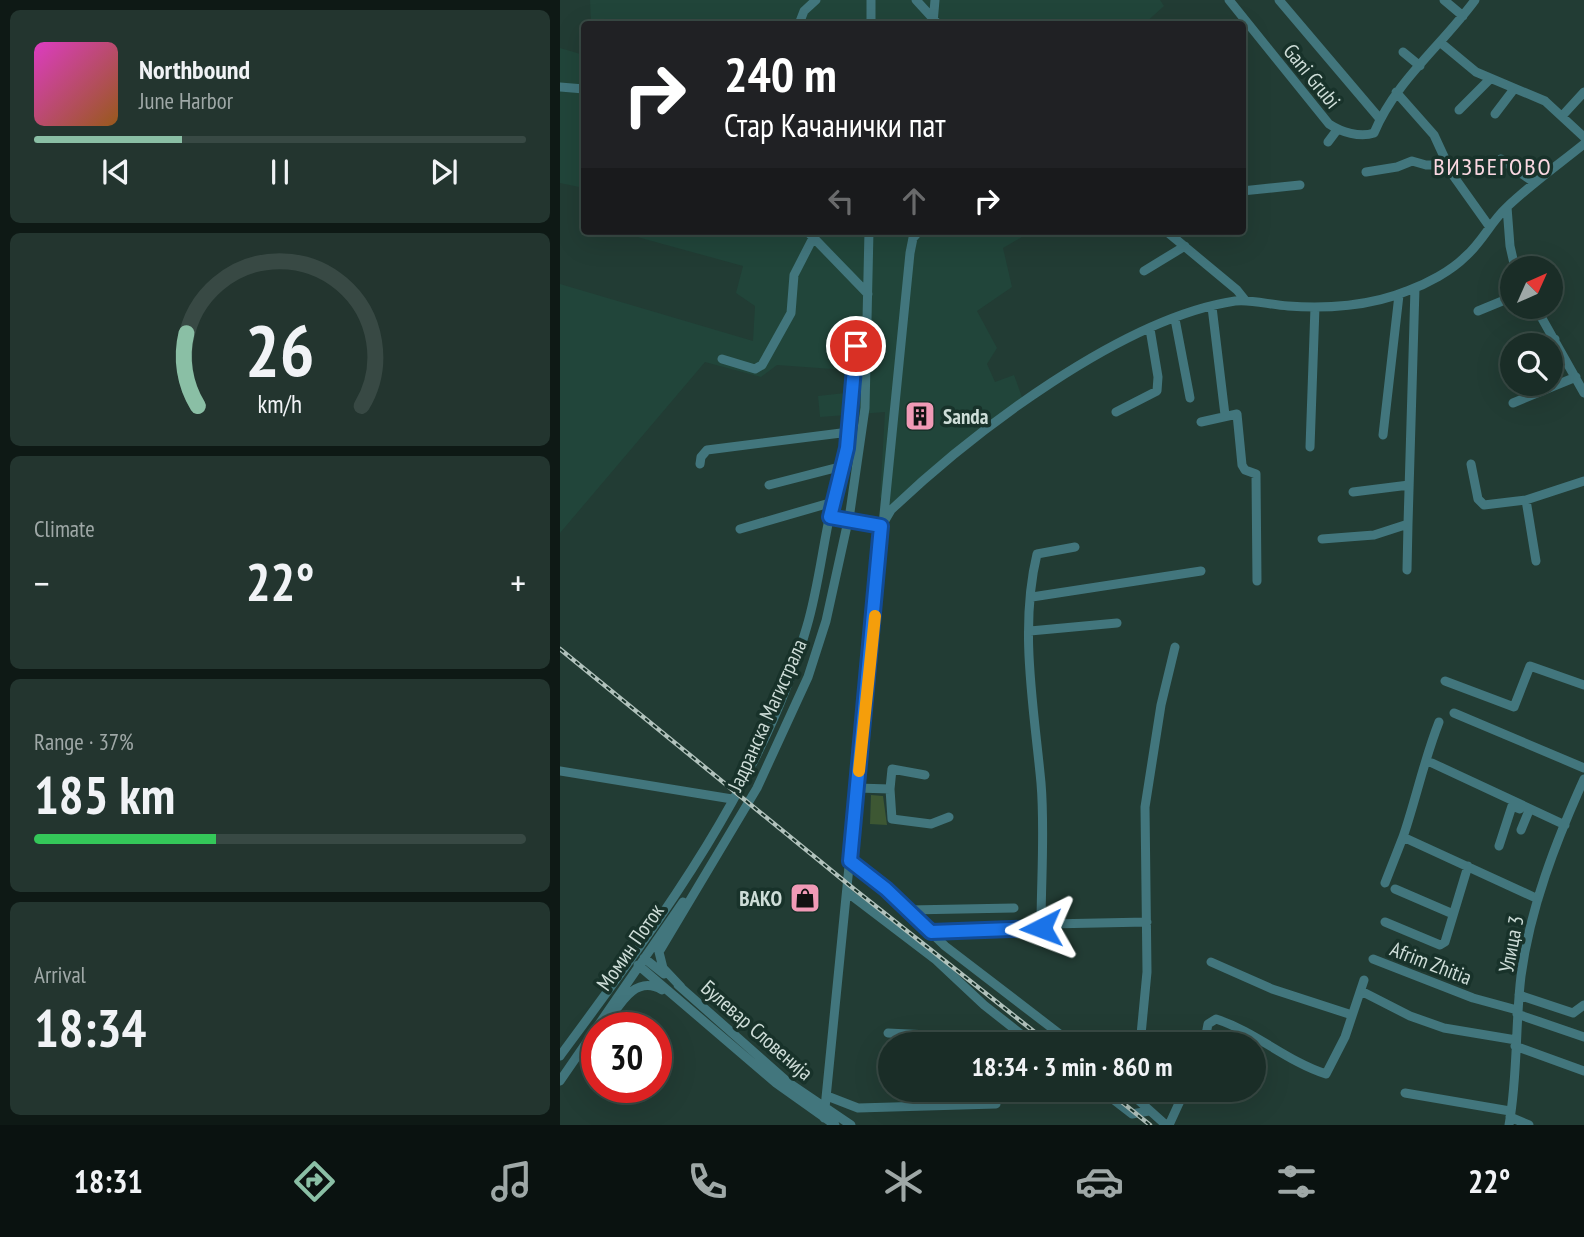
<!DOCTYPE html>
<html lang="en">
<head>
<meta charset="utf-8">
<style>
  body { margin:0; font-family:"PT Sans Narrow",sans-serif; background:#23352f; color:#f1f3f6; height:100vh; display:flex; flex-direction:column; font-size:26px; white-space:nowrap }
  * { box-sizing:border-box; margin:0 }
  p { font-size:23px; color:#9fa8a7 }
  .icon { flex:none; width:38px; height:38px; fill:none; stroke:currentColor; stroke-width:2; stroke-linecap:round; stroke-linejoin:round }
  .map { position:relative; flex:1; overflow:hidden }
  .sheet { display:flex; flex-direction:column; gap:10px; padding:10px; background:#0e1915; width:560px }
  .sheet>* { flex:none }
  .guide { position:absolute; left:21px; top:21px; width:665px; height:214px; border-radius:7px; box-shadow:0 7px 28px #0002,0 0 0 2px #384944; background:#202124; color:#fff; overflow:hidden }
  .needle { width:46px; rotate:45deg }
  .tools { position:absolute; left:940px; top:256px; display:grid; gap:14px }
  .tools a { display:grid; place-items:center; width:63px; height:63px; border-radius:50%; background:#1a2d27; box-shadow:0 7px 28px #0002,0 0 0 2px #384944; font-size:35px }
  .speed { position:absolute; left:21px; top:1012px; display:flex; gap:14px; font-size:35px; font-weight:700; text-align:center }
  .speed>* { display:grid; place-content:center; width:91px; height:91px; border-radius:50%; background:#1a2d27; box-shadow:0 7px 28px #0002,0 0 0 2px #384944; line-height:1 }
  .speed .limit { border:10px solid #d22; background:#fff; color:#111 }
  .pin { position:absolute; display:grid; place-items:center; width:60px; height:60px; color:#fff; margin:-30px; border:4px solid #fff; border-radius:50%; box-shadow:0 2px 7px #0007 }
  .me { position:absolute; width:77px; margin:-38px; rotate:267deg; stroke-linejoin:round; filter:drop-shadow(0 0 5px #0008) }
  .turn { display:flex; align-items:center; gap:24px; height:147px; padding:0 28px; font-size:32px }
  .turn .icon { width:91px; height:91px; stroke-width:2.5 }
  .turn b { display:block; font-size:49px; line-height:60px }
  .lanes { display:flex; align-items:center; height:66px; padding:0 28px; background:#0003; justify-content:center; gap:35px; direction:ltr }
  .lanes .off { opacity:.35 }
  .big { font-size:52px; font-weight:700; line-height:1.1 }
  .sheet .card { flex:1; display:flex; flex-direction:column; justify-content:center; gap:10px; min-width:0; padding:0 24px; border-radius:10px; background:#23352f }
  .sheet .dial { align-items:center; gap:0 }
  .dial svg { height:182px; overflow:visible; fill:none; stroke:#384944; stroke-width:7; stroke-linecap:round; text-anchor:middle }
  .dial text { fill:#f1f3f6; stroke:none }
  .song { display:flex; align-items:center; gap:21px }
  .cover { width:84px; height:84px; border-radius:10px; background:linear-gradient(135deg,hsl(310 70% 55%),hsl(30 70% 35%)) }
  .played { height:7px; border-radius:4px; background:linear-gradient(90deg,#8abfa5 30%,#384944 30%) }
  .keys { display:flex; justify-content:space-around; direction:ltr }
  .heat { display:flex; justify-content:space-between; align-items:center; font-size:38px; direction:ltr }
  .charge { height:10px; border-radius:5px; background:linear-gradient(90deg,#34c759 37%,#384944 0) }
  .trip { position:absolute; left:318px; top:1032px; width:388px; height:70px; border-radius:35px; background:#1a2d27; box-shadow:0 7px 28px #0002,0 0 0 2px #384944; font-weight:700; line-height:70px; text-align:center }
  .dock { display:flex; height:112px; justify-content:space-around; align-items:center; background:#0a1210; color:#9fa8a7 }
  .dock .icon { width:49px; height:49px }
  .dock .selected { color:#8abfa5 }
  .dock b { font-size:32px; color:#f1f3f6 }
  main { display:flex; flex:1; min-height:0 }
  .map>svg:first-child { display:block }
  .built { fill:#21453a }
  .building { fill:#3d5733 }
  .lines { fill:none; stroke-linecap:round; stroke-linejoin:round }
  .minor { stroke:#42767d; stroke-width:9 }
  .rail-casing { stroke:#b1c2bc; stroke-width:4.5 }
  .rail { stroke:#18322a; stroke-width:2; stroke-dasharray:5; stroke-linecap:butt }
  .minor-bridge { stroke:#42767d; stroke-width:9 }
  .route-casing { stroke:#114b97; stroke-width:18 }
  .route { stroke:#1a73e8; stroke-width:12 }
  .slow { stroke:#f59e0b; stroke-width:12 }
  .labels { text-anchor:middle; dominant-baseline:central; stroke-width:7; stroke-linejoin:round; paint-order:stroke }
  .street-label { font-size:21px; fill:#ceddd8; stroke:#18322a }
  .poi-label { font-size:21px; font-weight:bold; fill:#ceddd8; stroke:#18322a; text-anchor:start }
  .quarter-label { font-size:24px; letter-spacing:2px; fill:#fbd8e2; stroke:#18322a }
</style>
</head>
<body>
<main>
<section class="sheet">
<div class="card">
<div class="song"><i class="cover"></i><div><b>Northbound</b><p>June Harbor</p></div></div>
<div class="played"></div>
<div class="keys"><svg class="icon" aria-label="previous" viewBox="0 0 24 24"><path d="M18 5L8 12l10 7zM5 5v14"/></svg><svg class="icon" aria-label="pause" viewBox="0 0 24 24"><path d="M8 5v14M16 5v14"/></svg><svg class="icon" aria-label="next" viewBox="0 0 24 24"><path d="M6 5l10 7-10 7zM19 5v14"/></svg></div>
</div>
<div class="card dial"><svg viewBox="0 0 100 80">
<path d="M14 69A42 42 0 1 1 86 69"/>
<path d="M14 69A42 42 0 0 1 9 37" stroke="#8abfa5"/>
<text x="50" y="56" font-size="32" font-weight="700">26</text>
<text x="50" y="72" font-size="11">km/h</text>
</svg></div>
<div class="card"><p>Climate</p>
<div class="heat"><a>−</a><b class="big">22°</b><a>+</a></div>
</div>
<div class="card"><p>Range · 37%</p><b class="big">185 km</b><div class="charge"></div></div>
<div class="card"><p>Arrival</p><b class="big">18:34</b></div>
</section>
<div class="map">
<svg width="1024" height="1125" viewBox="0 0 1024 1125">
  <rect width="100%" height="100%" fill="#223c34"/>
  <path class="built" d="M30 0H600L604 6 584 24H31Z
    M0 48 24 55V188L0 183Z
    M70 231H472L443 248 452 287 417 311 437 348 427 364 435 382 454 375 463 400 327 508 320 497 325 412 260 417 258 396 285 393 286 370 217 365 201 377 145 362 0 533V284L193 341 195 306 176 293 183 266 70 235Z"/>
  <path class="building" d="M362 405 370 418 358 426 350 413Z
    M311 795 323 796 327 825 310 824Z"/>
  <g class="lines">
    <path class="minor" d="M356 0 378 24
      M669 0 769 124C781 132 800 138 814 133 835 82 882 45 915 0
      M719 0 820 119
      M884 0 903 16
      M373 23 375 0
      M239 24 244 11 256 0
      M311 24V0
      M881 43 916 72 985 101 1024 137
      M843 52 860 66
      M0 87 24 89
      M836 92 874 135 892 174 929 226
      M899 110 930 79
      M935 114 954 89
      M1003 115 1024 92
      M768 142 777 130
      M941 159 975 183
      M806 172 837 167 852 161 866 165H887
      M682 191 740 185
      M947 207 950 246 955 268
      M247 231 308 294
      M606 231 677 290 685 300
      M584 271 625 246
      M975 306 1024 393
      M652 307 665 415
      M918 311 952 297
      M615 319 630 398
      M979 345 995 339
      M949 357 952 356
      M162 359 195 369 202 365 231 313 234 275 253 238
      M953 403 1016 377
      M556 412 597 391 598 377 590 329
      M641 422 677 414 682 465 685 470 696 474 697 581
      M823 435 839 295
      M750 447 755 307
      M140 464 141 457 147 450 289 432
      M911 464 918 499 924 505 966 500 1024 481
      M209 485 283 466
      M793 492 849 485
      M966 500 976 561
      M324 522 331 510C413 432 562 318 675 301 692 299 710 305 728 306 766 309 811 306 847 291 867 284 891 271 906 256 922 242 931 222 946 208 971 184 998 165 1024 144
      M180 529 273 502
      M762 539 814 535 848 524 855 288
      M847 570 848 524
      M472 597 641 571
      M470 631 557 623
      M885 681 954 707 970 666 1024 685
      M894 713 1024 768
      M872 763 1005 825
      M0 771 172 799
      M365 775 332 769 330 789 332 819 371 824 389 817
      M297 788 330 789
      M961 830 968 813
      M843 837C856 799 864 760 879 722
      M939 846 952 806 960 809
      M290 861 326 889 385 946 514 1045
      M825 883 843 837 978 899
      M835 889 893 914
      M288 893 376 960 424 1005 475 1045
      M349 910 454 908
      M825 922 880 945 885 942 908 866
      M481 928C481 880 485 830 481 783 474 708 459 628 477 554L515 547
      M371 932 416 928 467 930 489 924 587 922
      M84 958 104 974
      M813 959 913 998 957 1010
      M651 962 712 989 792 1015
      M78 965 216 1083 275 1125
      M118 985 229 1083 291 1125
      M121 987 103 968 99 952 197 788 248 677 266 621 290 512 305 408 309 231
      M801 991 850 1016 884 1028 956 1040
      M959 995 1013 1013 1024 1005
      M957 1014 1024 1037
      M44 1027C58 1008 74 973 102 990
      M328 1033 410 1037 461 1045
      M580 1045 587 972 585 807 601 705 615 647
      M644 1045 648 1024 656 1019C696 1032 726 1061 766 1074L785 1037 804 980
      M955 1046 1024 1071
      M26 1050 37 1038
      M0 1056C96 926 203 784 247 626 259 585 263 542 273 501 277 482 285 464 288 444 293 409 288 355 306 325
      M0 1081 123 902
      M541 1090 572 1114 589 1111
      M567 1090 606 1125
      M655 1090 661 1095
      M845 1093 950 1111
      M267 1096 298 1108 436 1104
      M950 1117 969 1125
      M264 1118 350 253 353 238 359 231
      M609 1125 625 1090
      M949 1125C958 1076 955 1025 961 976 970 908 996 841 1024 779"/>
    <g class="rail-casing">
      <path id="rail" d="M0 649 294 889 491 1045
        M547 1090 590 1125"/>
    </g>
    <use href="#rail" class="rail"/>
    <path class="minor-bridge" d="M270 517 321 526"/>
  </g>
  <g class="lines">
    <g class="route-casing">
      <path id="route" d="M296 346 287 448 270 517 321 526 290 861 326 889 371 932 481 928"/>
    </g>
    <use href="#route" class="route"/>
    <path class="slow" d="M299 771 315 616"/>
  </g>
  <defs>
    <g id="building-square" transform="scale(1.575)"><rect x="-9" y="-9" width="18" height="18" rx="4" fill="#f09ab6" stroke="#18322a"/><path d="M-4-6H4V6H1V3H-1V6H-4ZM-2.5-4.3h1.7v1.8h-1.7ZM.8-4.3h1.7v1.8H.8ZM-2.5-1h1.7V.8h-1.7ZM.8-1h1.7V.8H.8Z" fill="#111"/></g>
    <g id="shop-square" transform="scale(1.575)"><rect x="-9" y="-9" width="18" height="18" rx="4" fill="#f09ab6" stroke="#18322a"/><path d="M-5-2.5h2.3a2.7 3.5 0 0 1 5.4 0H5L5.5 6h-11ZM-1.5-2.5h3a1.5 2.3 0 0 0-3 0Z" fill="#111"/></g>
  </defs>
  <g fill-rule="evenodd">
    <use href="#building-square" x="360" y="416"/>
    <use href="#shop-square" x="245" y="898"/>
  </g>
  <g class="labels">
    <g class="street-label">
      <text transform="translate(752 76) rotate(51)">Gani Grubi</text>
      <text transform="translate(207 715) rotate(-66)">Јадранска Магистрала</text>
      <text transform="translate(951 944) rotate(-79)">Улица 3</text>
      <text transform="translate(70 947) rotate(-55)">Момин Поток</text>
      <text transform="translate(871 963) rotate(21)">Afrim Zhitia</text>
      <text transform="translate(197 1030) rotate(41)">Булевар Словенија</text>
    </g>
    <g class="poi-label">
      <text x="383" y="416">Sanda</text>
      <text x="222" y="898" text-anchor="end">BAKO</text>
    </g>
    <g class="quarter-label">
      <text x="933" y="166">ВИЗБЕГОВО</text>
    </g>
  </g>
</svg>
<div class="tools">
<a><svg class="needle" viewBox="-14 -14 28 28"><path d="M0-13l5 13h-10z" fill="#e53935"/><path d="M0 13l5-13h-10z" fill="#9fa8a7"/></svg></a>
<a><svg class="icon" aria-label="search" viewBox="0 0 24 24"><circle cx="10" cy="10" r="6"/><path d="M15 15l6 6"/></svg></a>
</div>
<div class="speed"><div class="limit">30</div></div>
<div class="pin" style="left:296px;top:346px;background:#d93025"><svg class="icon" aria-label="arrive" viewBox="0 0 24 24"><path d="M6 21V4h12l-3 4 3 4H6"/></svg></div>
<svg class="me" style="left:481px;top:928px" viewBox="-20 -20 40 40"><path d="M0-17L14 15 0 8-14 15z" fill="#1a73e8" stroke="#fff" stroke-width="4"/></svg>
<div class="trip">18:34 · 3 min · 860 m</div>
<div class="guide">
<div class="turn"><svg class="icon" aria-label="right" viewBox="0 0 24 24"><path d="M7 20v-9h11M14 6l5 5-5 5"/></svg><div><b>240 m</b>Стар Качанички пат</div></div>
<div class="lanes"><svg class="icon off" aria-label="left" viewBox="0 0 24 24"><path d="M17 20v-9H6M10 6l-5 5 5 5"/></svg><svg class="icon off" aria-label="ahead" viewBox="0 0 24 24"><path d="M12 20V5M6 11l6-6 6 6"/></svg><svg class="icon" aria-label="right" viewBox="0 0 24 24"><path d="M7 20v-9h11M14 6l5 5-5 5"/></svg></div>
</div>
</div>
</main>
<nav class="dock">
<b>18:31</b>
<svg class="icon selected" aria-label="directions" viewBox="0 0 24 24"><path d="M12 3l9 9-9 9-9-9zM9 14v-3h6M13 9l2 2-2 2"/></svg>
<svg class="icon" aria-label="music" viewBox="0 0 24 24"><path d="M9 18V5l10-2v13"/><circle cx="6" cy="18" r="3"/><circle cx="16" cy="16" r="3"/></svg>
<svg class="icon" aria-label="phone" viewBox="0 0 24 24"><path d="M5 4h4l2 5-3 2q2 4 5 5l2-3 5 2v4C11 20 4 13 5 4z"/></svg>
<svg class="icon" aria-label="climate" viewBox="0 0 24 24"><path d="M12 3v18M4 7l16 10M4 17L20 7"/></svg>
<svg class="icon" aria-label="car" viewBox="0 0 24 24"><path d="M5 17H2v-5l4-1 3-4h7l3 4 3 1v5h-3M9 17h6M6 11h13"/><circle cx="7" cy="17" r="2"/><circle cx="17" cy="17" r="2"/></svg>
<svg class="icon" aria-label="filters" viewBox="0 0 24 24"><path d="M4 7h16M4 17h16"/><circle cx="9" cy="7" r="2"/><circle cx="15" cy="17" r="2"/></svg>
<b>22°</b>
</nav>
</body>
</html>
